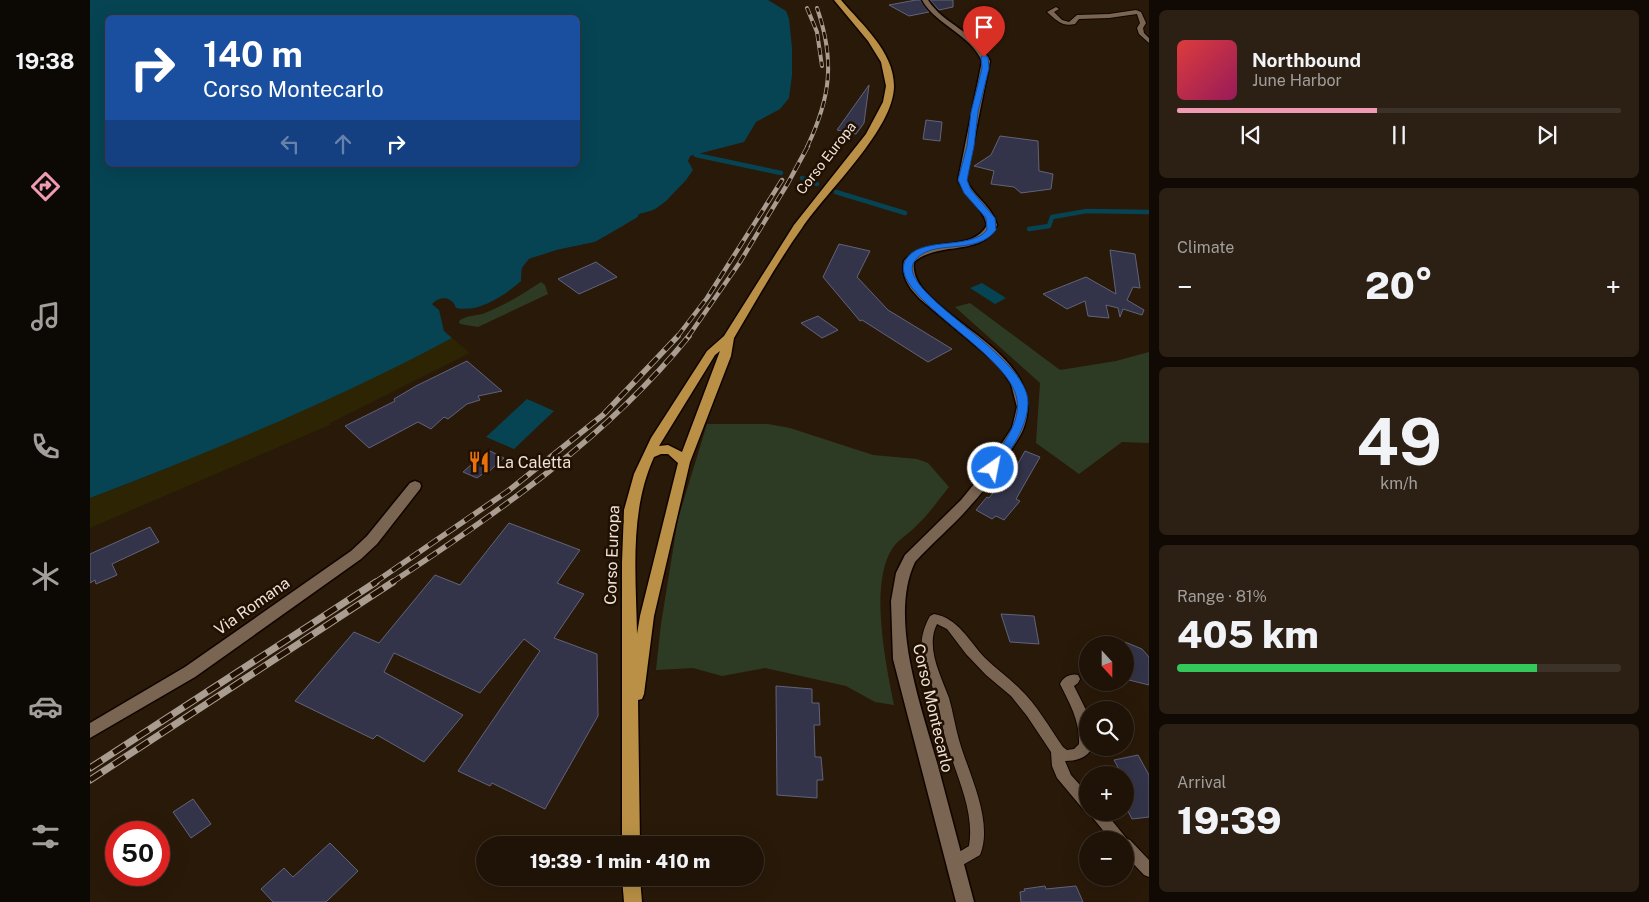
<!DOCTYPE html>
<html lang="en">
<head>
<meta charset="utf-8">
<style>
  body { margin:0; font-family:"Public Sans",sans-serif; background:#2c2015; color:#f1f3f6; height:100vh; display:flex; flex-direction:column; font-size:19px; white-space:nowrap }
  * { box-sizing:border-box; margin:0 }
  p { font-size:16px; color:#a19e9b }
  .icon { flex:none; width:28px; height:28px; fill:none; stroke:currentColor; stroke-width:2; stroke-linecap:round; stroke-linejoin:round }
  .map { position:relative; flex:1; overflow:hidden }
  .details { display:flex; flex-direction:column; gap:10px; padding:10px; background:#110a04; width:500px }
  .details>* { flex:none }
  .top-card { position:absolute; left:15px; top:15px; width:475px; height:152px; border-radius:8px; box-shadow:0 5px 20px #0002,0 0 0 1px #3c3228; background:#1a4fa0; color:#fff; overflow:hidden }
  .needle { width:32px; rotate:159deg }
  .fabs { position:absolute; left:989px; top:636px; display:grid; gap:10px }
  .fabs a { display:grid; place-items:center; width:55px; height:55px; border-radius:50%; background:#1f1307; box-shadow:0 5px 20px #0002,0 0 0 1px #3c3228; font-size:25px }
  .speed { position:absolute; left:15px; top:821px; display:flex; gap:10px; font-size:25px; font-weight:700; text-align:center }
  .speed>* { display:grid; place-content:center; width:65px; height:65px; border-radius:50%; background:#1f1307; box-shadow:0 5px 20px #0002,0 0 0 1px #3c3228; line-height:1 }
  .speed .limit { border:8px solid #d22; background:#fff; color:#111 }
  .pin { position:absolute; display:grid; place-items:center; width:42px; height:42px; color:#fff; margin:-51px -21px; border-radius:50% 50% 50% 0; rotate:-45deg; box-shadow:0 0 5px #0007 }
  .pin .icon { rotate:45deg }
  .me { position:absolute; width:55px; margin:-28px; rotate:33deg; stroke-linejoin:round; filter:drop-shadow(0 0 4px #0008) }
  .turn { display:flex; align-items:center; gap:18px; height:105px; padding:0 15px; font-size:22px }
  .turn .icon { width:65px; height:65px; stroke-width:2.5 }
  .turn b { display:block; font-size:35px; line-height:42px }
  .lanes { display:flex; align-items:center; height:48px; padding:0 15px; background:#0003; justify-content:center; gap:25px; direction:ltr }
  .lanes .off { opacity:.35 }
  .big { font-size:38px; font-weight:800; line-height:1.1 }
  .details .card { flex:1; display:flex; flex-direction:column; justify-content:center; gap:8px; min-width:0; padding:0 18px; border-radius:8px; background:#2c2015 }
  .details .dial { align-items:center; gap:0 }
  .dial b { font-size:65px; line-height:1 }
  .song { display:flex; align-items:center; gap:15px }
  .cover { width:60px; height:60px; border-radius:8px; background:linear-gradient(135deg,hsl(0 70% 55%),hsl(330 70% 35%)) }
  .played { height:5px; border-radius:2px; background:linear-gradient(90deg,#f09ab4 45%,#3c3228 45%) }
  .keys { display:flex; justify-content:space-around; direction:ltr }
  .heat { display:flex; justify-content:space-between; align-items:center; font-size:28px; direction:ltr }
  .charge { height:8px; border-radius:4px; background:linear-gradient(90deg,#34c759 81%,#3c3228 0) }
  .trip { position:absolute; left:386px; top:836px; width:288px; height:50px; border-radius:25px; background:#1f1307; box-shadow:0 5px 20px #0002,0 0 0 1px #3c3228; font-weight:800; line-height:50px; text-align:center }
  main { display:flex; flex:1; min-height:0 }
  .tab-bar { display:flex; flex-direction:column; width:90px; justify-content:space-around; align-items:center; background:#0c0803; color:#a19e9b }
  .tab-bar .icon { width:35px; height:35px }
  .tab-bar .active { color:#f09ab4 }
  .tab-bar b { font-size:22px; color:#f1f3f6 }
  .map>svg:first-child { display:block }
  .green { fill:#2e3b24 }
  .sand { fill:#2c2403 }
  .water { fill:#064454; fill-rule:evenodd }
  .pier { fill:#291909 }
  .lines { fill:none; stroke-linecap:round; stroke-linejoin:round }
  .stream { stroke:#064454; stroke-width:4.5 }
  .building { fill:#333449; stroke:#61637b }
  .service-casing { stroke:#110400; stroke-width:2 }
  .minor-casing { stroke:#110400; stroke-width:3 }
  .secondary-casing { stroke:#110400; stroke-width:3 }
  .primary-casing { stroke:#110400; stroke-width:3 }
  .service { fill:#7a6553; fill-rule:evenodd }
  .minor { fill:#7a6553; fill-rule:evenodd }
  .secondary { fill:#7a6553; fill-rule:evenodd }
  .primary { fill:#b99046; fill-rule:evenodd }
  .rail-far3-casing { stroke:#a99c90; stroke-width:4 }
  .rail-far2-casing { stroke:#a99c90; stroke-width:4.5 }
  .rail-far1-casing { stroke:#a99c90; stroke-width:5.5 }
  .rail-casing { stroke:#a99c90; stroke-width:7 }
  .rail-far3 { stroke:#201002; stroke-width:2.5; stroke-dasharray:7; stroke-linecap:butt }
  .rail-far2 { stroke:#201002; stroke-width:3; stroke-dasharray:9; stroke-linecap:butt }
  .rail-far1 { stroke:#201002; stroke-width:4; stroke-dasharray:11; stroke-linecap:butt }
  .rail { stroke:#201002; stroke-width:5; stroke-dasharray:14; stroke-linecap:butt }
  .route { fill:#1a73e8; stroke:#114b97 }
  .labels { text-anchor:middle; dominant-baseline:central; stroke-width:5; stroke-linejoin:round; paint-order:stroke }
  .far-street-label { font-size:14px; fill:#efe3d9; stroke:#201002 }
  .poi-label { font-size:16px; fill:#efe3d9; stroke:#201002; text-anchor:start }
  .street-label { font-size:16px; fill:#efe3d9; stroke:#201002 }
</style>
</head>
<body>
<main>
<nav class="tab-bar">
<b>19:38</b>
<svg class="icon active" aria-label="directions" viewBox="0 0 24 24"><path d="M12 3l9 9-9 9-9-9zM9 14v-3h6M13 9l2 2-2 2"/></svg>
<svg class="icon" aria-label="music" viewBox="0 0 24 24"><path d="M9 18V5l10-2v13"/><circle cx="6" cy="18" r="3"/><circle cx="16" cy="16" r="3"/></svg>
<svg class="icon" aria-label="phone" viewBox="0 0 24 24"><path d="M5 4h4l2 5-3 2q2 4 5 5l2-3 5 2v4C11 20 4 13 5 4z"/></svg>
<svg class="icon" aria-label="climate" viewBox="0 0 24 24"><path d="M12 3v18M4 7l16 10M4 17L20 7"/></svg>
<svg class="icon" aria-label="car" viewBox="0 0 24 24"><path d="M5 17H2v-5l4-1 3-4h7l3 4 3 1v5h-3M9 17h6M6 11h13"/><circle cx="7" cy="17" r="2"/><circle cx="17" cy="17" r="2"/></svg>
<svg class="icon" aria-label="filters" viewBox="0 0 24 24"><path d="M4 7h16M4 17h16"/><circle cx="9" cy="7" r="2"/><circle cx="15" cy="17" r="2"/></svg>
</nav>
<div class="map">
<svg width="1059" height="902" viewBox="0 0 1059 902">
  <rect width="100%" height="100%" fill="#291909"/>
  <path class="green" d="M451 282 455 285 458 294 388 327 370 324 369 321C376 315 387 316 395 313 415 305 433 294 451 282Z
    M880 303 970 370 1026 361 1059 352V443L1032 442 989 474 946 443 950 383 865 307Z
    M617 424H678L700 428 783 455 827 459 838 463 859 487C849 499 839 514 827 525 819 534 808 539 802 549 779 585 796 664 804 705L785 702 756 686 675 668 632 676 603 668 566 670 571 624 588 519Z"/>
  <path class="sand" d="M362 338 380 353 240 423V425L0 528V498L50 479 247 395Z"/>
  <path class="water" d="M0 0H678L696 11 699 19 702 48V75L699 98 690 109 666 122 654 142 600 156 598 161 603 170C591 189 572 212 549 214L548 217 505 242 467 250 439 259 432 268 431 281C415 295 389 313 366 308 363 297 350 295 342 304L349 310 354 331 362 338C246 400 123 451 0 498ZM18 18H488V165H18Z
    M892 283 916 298 905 304 880 288Z
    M437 399 464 411 424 449 396 437Z"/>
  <path class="pier" d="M603 170 605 172 599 181 587 194 565 212 551 216 525 235 505 245 467 253 441 262 434 269V281H431L432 268 439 259 467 250 505 242 523 233 548 217 549 214 564 210 576 201 597 179Z"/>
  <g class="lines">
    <path class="stream" d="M606 155 691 173
      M712 178 727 184
      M746 192 815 213
      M939 229 959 226 962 217 997 211 1059 212"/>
  </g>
  <path class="building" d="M826 0H830L839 12 819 16 799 5Z
    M840 0H863V7L849 10Z
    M779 85 774 123 766 134 747 130Z
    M836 120 852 122 850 141 833 139Z
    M910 136 948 141 949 171 963 174 961 189 931 193 924 187 901 184 904 171 884 166 901 155Z
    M749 244 780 251 767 277 798 310 862 349 838 362 772 320 770 321 733 277Z
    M1020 250 1045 254 1050 288 1043 287 1037 300 1054 310 1052 315 1033 309 1030 317 1028 308 1016 305 1019 318 998 316 995 301 977 309 953 294 996 277 1026 294Z
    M506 262 527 277 489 294 468 279Z
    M728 316 748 330 732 338 711 323Z
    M377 361 412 391 388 396 390 400 377 404 358 419 354 417 341 429 328 422 279 448 255 426 305 401 304 399 326 386Z
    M398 450 414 458 396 474 394 473 387 478 373 472Z
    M935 451 950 457 926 499 930 501 914 520 906 516 902 519 886 510 897 497 899 498 914 479 918 481Z
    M419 523 490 550 467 583 494 594 464 638 507 654 508 716 455 809 402 783 400 786 368 771 450 651 434 639 390 693 304 653 294 672 373 715 334 762 287 735 283 739 205 701 264 632 289 643 345 575 370 585Z
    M60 527 69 542 22 564 27 575 6 584 5 580 0 583V554Z
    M911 614 944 616 949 644 920 642Z
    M1035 642 1052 649 1059 657V685L1035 679Z
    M686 686 722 689V703H729L730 725H724L725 757H731L733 780H727V798L687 795Z
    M1048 755 1059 775V817L1042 819 1035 805V775H1032L1024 760Z
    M103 799 121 824 101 838 83 812Z
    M240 843 268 871 236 902H183L171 889 194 868 203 877Z
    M955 886 956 889 986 886 993 902H931L930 892 935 891 934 889Z"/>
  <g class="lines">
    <g class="service-casing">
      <path id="service" d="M966 7 969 9 964 12 972 20 979 22 987 15 1019 14 1046 10 1051 12 1056 23 1053 28 1054 33 1059 38V43L1049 34 1047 28 1050 23 1047 14 1019 18 989 19 985 24C972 27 966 20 957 12Z
        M844 614C868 618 879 641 895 658 906 669 918 677 929 688 947 705 959 727 973 747L977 750 984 749 989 744C990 721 980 704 970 684 973 677 981 673 988 675L990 679 988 683 984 686 998 714V748H1002C997 758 986 761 975 761L981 775 998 794V810L993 809 967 778 962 766 961 752 937 716 921 696 896 675 876 654 857 629 847 624C835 647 851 676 859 698 863 712 865 726 869 740 878 772 904 821 890 855L864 870 859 868 857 863 859 858 879 846C885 811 866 775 856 741 852 728 851 714 847 700 837 669 822 648 840 616Z
        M998 812H1015L1037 839 1040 840 1059 860V877L1054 875 1035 855V840H1021Z"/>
    </g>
    <g class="minor-casing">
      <path id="minor" d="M325 481 330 483 331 486 330 489 287 544 271 559 105 677 0 738V723L95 667 261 551 277 536 320 483Z"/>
    </g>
    <g class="secondary-casing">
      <path id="secondary" d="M832 0H838C855 26 884 30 900 61L876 180C884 197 902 206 907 225 891 258 850 240 824 262 816 314 962 348 934 427 931 436 924 445 919 453 907 471 896 489 881 505 864 525 843 542 825 562 798 618 832 709 848 766 860 811 872 857 884 902H866L803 659 801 601 806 573 815 555 871 500 889 478 922 428 927 407 921 384 909 365 830 299C819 288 811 277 814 261 836 235 883 253 897 225 893 207 875 197 868 180L892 61C879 33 847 26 832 0Z"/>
    </g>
    <g class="primary-casing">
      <path id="primary" d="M744 0H751C771 24 804 51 804 86 804 129 737 191 712 228 687 263 666 301 644 338L641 356 600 462 564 616 554 694 552 699 548 700 550 845H532V562L534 510 544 474 561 438 617 351 634 336 704 225 776 134 793 102 796 86 791 62 778 41ZM630 351 592 452 578 445 569 446 625 355ZM571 454H578L588 463 550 616 547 634C546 575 539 512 564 457Z
        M532 878H550L552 902H534Z"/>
    </g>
    <use href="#service" class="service"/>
    <use href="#minor" class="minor"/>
    <use href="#secondary" class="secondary"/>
    <use href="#primary" class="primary"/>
    <g class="rail-far3-casing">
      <path id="rail-far3" d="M717 8 727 32 732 66
        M717 147C741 97 745 60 727 8"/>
    </g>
    <g class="rail-far2-casing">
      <path id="rail-far2" d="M587 337 617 298 692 180
        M598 337 650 262 698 183 718 146"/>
    </g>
    <g class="rail-far1-casing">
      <path id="rail-far1" d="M284 583 418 491 513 415 588 336
        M301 583C409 512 517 437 599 336"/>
    </g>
    <g class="rail-casing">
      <path id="rail" d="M0 768 286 582
        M0 780 303 582"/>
    </g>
    <use href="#rail-far3" class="rail-far3"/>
    <use href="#rail-far2" class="rail-far2"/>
    <use href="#rail-far1" class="rail-far1"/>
    <use href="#rail" class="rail"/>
  </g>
  <path class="route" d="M894 55 898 57 899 68 888 112 884 146 877 180 881 190 905 218 906 230C886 257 840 237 824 262 805 292 939 355 938 403 937 429 920 450 907 471L903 472 897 468C909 448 931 425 927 400 921 353 798 296 815 261 828 235 880 251 897 230L896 218 874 193 868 180 877 146 881 112 892 68 891 57Z"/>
  <defs>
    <g id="restaurant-bare" transform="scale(1.725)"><path d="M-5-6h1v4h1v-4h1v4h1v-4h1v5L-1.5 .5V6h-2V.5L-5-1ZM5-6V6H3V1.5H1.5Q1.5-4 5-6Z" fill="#e8710a" stroke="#201002" stroke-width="2.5" paint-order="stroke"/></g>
  </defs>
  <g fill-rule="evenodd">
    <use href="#restaurant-bare" x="389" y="462"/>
  </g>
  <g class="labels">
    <g class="far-street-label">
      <text transform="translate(736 158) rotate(-52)">Corso Europa</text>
    </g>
    <g class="poi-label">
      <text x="406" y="462">La Caletta</text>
    </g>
    <g class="street-label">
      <text transform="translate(522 555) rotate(-88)">Corso Europa</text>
      <text transform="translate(162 606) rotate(-35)">Via Romana</text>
      <text transform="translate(843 708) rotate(77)">Corso Montecarlo</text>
    </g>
  </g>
</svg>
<div class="fabs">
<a><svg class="needle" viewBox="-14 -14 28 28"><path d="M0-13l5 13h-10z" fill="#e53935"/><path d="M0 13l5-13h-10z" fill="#a19e9b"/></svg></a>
<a><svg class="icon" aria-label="search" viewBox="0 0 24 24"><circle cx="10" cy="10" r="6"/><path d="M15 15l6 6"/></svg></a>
<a>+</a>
<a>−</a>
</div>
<div class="speed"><div class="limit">50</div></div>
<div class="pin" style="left:894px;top:57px;background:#d93025"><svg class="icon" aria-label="arrive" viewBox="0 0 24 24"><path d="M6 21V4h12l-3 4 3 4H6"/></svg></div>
<svg class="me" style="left:903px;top:468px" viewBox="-20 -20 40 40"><circle r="17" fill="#1a73e8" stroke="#fff" stroke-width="3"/><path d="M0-11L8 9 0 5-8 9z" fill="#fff"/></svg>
<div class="trip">19:39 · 1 min · 410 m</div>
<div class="top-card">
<div class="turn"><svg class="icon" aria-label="right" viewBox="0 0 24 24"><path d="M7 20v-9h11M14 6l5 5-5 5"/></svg><div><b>140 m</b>Corso Montecarlo</div></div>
<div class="lanes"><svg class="icon off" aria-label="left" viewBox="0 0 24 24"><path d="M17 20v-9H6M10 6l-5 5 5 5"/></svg><svg class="icon off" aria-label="ahead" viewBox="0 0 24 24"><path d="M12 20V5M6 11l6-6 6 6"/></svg><svg class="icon" aria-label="right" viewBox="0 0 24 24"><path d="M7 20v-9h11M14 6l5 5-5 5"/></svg></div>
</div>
</div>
<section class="details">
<div class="card">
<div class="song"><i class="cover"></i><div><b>Northbound</b><p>June Harbor</p></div></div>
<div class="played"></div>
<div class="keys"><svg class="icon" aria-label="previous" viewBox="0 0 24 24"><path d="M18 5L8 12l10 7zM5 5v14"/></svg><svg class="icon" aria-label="pause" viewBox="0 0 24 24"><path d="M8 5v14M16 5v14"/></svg><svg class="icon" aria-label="next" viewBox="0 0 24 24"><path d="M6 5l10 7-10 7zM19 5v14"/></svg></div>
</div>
<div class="card"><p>Climate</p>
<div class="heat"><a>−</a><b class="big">20°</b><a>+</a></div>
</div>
<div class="card dial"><b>49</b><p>km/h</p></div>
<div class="card"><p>Range · 81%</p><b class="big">405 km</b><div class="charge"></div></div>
<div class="card"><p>Arrival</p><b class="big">19:39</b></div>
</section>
</main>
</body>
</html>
